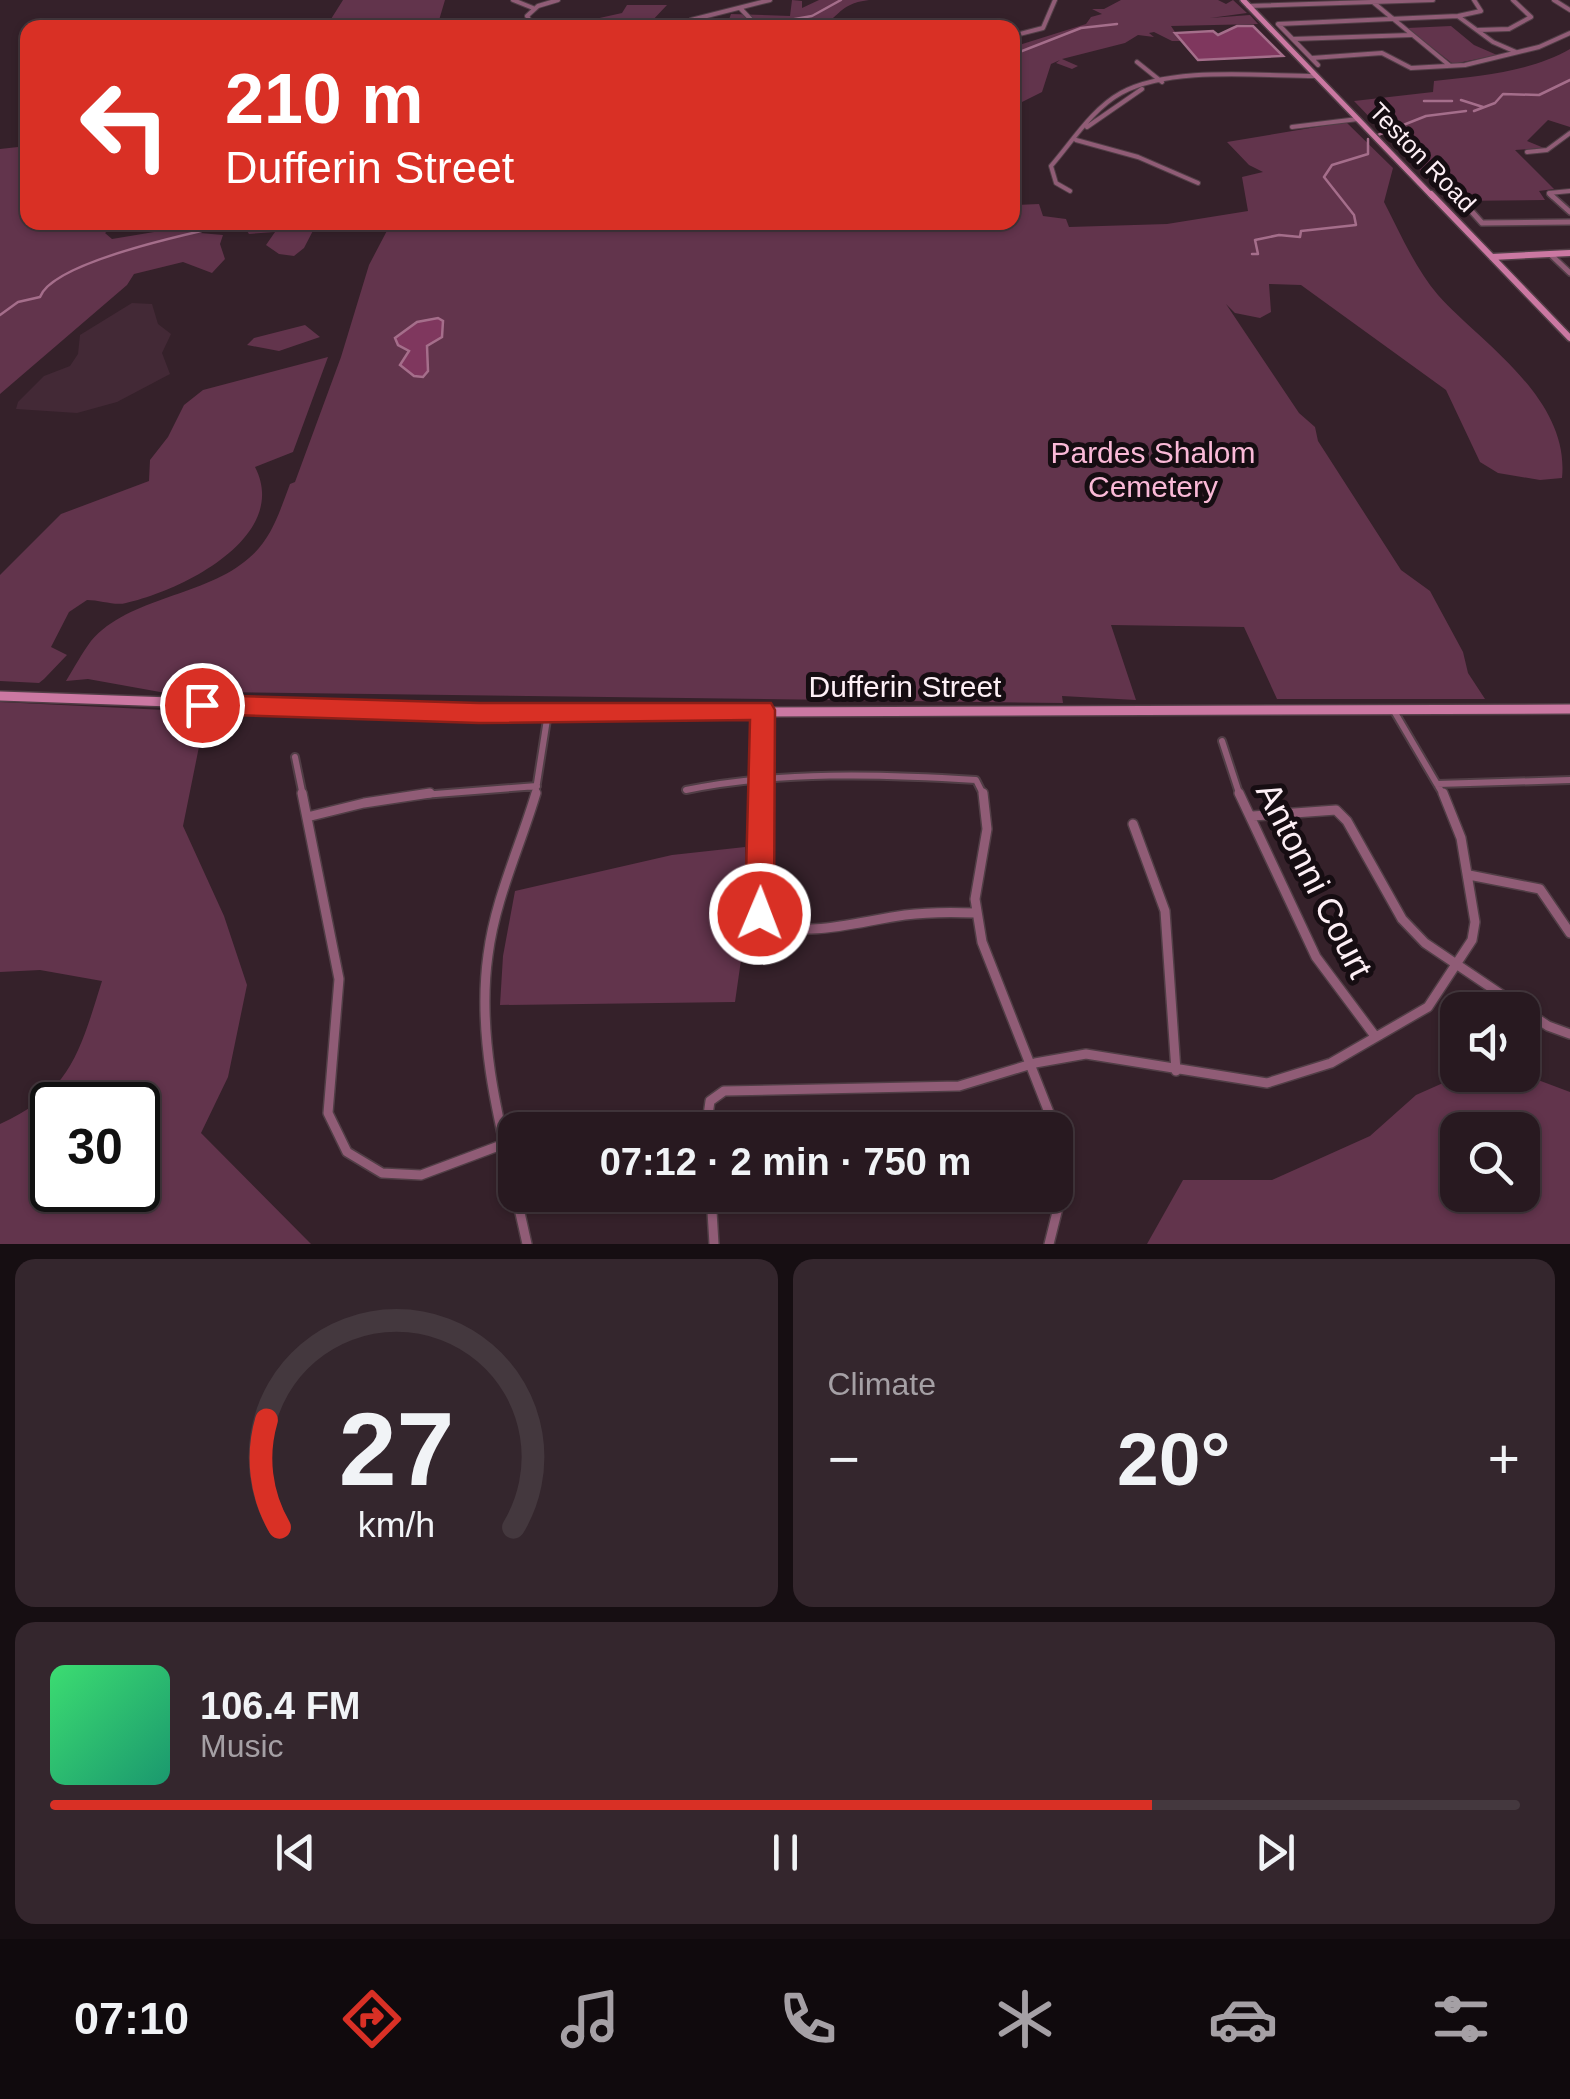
<!DOCTYPE html>
<html lang="en">
<head>
<meta charset="utf-8">
<style>
  body { margin:0; font-family:Helvetica,sans-serif; background:#34262d; color:#f1f3f6; height:100vh; display:flex; flex-direction:column; font-size:38px; white-space:nowrap }
  * { box-sizing:border-box; margin:0 }
  p { font-size:32px; color:#a5a0a5 }
  .icon { flex:none; width:55px; height:55px; fill:none; stroke:currentColor; stroke-width:2; stroke-linecap:round; stroke-linejoin:round }
  .map { position:relative; height:1244px; overflow:hidden }
  .side { display:flex; flex-direction:column; gap:15px; padding:15px; background:#160e12; flex:1 }
  .side>* { flex:none }
  .top-card { position:absolute; left:20px; top:20px; width:1000px; height:210px; border-radius:20px; box-shadow:0 2px 8px #0004,0 0 0 2px #44383e; background:#d93025; color:#fff; overflow:hidden }
  .controls { position:absolute; left:1440px; top:992px; display:grid; gap:20px }
  .controls a { display:grid; place-items:center; width:100px; height:100px; border-radius:20px; background:#281920; box-shadow:0 2px 8px #0004,0 0 0 2px #44383e; font-size:50px }
  .speed { position:absolute; left:30px; top:1082px; display:flex; gap:20px; font-size:50px; font-weight:700; text-align:center }
  .speed>* { display:grid; place-content:center; width:130px; height:130px; border-radius:50%; background:#281920; box-shadow:0 2px 8px #0004,0 0 0 2px #44383e; line-height:1 }
  .speed .limit { border:5px solid #111; border-radius:15px; background:#fff; color:#111 }
  .pin { position:absolute; display:grid; place-items:center; width:85px; height:85px; color:#fff; margin:-42px; border:5px solid #fff; border-radius:50%; box-shadow:0 2px 10px #0007 }
  .me { position:absolute; width:110px; margin:-55px; rotate:1deg; stroke-linejoin:round; filter:drop-shadow(0 0 8px #0008) }
  .turn { display:flex; align-items:center; gap:35px; height:210px; padding:0 40px; font-size:45px }
  .turn .icon { width:130px; height:130px; stroke-width:2.5 }
  .turn b { display:block; font-size:70px; line-height:85px }
  .big { font-size:75px; font-weight:700; line-height:1.1 }
  .side .tile { flex:1; display:flex; flex-direction:column; justify-content:center; gap:15px; min-width:0; padding:0 35px; border-radius:20px; background:#34262d }
  .side .dial { align-items:center; gap:0 }
  .dial svg { height:260px; overflow:visible; fill:none; stroke:#44383e; stroke-width:7; stroke-linecap:round; text-anchor:middle }
  .dial text { fill:#f1f3f6; stroke:none }
  .song { display:flex; align-items:center; gap:30px }
  .cover { width:120px; height:120px; border-radius:15px; background:linear-gradient(135deg,hsl(140 70% 55%),hsl(160 70% 35%)) }
  .played { height:10px; border-radius:5px; background:linear-gradient(90deg,#d93025 75%,#44383e 75%) }
  .keys { display:flex; justify-content:space-around; direction:ltr }
  .heat { display:flex; justify-content:space-between; align-items:center; font-size:55px; direction:ltr }
  .side .tiles { flex:1; display:grid; gap:15px; grid-template-columns:1fr 1fr }
  .tile:last-child { grid-column:span 2 }
  .trip { position:absolute; left:498px; top:1112px; width:575px; height:100px; border-radius:20px; background:#281920; box-shadow:0 2px 8px #0004,0 0 0 2px #44383e; font-weight:700; line-height:100px; text-align:center }
  .tabs { display:flex; height:160px; justify-content:space-around; align-items:center; background:#100a0d; color:#a5a0a5 }
  .tabs .icon { width:70px; height:70px }
  .tabs .current { color:#d93025 }
  .tabs b { font-size:45px; color:#f1f3f6 }
  .map>svg:first-child { display:block }
  .built { fill:#432936 }
  .green { fill:#62344c; fill-rule:evenodd }
  .water { fill:#7f375e; stroke:#a56e8b; stroke-width:2.5 }
  .lines { fill:none; stroke-linecap:round; stroke-linejoin:round }
  .stream { stroke:#a56e8b; stroke-width:2.5 }
  .street-far3-casing { stroke:#513e46; stroke-width:6 }
  .street-far2-casing { stroke:#513e46; stroke-width:8 }
  .street-far1-casing { stroke:#513e46; stroke-width:10 }
  .street-casing { stroke:#513e46; stroke-width:12 }
  .secondary-far2-casing { stroke:#513e46; stroke-width:8 }
  .secondary-far1-casing { stroke:#513e46; stroke-width:9 }
  .secondary-casing { stroke:#513e46; stroke-width:12 }
  .street-far3 { stroke:#905c76; stroke-width:4 }
  .street-far2 { stroke:#905c76; stroke-width:5 }
  .street-far1 { stroke:#905c76; stroke-width:6 }
  .street { stroke:#905c76; stroke-width:9 }
  .secondary-far2 { stroke:#cb78a2; stroke-width:5 }
  .secondary-far1 { stroke:#cb78a2; stroke-width:6 }
  .secondary { stroke:#cb78a2; stroke-width:9 }
  .route { fill:#d93025; stroke:#8d1f18; stroke-width:2.5 }
  .labels { text-anchor:middle; dominant-baseline:central; stroke-width:10; stroke-linejoin:round; paint-order:stroke }
  .far-street-label { font-size:25px; fill:#fdeff5; stroke:#160d12 }
  .park-label { font-size:30px; fill:#fab9d7; stroke:#160d12 }
  .street-label { font-size:30px; fill:#fdeff5; stroke:#160d12 }
  .near-street-label { font-size:35px; fill:#fdeff5; stroke:#160d12 }
</style>
</head>
<body>
<div class="map">
<svg width="1570" height="1244" viewBox="0 0 1570 1244">
  <rect width="100%" height="100%" fill="#35212a"/>
  <path class="built" d="M132 303 152 304 158 324 171 334 162 353 170 374 117 402 77 413 16 409 18 402 44 376 70 366 78 354 80 335Z"/>
  <path class="green" d="M343 0H445L437 27H326Z
    M792 0 802 1V8L819 0H869C835 4 839 22 816 27 808 29 798 27 790 27L789 24 722 28 727 25 731 14 790 16Z
    M1121 0H1218L1226 4 1233 0 1247 13 1210 18 1250 15 1258 24 1171 26 1181 41H1172L1154 32 1149 33 1154 37 1138 35 1125 43 1062 59 1078 66 1072 69 1056 63 1060 60 1051 64 1042 92 1016 105 1013 114V47L1086 24 1091 17 1102 14 1092 9H1104Z
    M627 5H667L650 23V27H603L595 19 622 13Z
    M1451 26 1474 45 1497 55 1453 64 1407 28Z
    M1570 49V127L1548 120 1527 141 1544 148 1515 150 1554 189 1539 191 1545 200 1450 201 1354 101 1433 92 1434 81C1479 76 1530 72 1570 49Z
    M1346 122 1393 168 1384 202C1400 233 1415 268 1438 295 1481 343 1570 398 1562 478L1540 480 1498 473 1480 462 1446 390 1301 285 1269 284 1271 312 1260 318 1235 313 1226 304 1299 413 1315 427 1318 441 1401 570 1430 591 1463 652 1468 673 1485 699H1277L1244 627 1111 625 1136 700 1062 696 1063 703 217 692 210 701 88 679 66 681C74 668 82 653 91 641 130 596 205 597 249 558 272 539 280 510 290 484L295 482 341 357 369 265 391 223 1012 222 1013 205 1039 204 1043 216 1066 219 1069 227 1167 224 1248 211 1242 177 1263 172 1249 165 1227 142Z
    M27 146 28 222 119 223 105 233 112 239 166 230 223 235 220 244 225 259 212 273 183 262 134 274 127 285 0 394V149Z
    M246 222H317V223L304 248 294 256 279 254 266 245 275 232 249 234 243 225Z
    M305 325 320 337 279 351 247 345 254 338Z
    M328 357 293 452 255 467C291 537 181 591 126 603 115 606 100 600 87 600L69 612 51 647 67 655 44 679 39 683 0 681V575L61 514 149 481 150 460 168 437 184 405 203 390Z
    M0 702 206 712 183 826 224 916 247 985 228 1077 201 1133 311 1244H0V1124C71 1092 80 1051 102 981L40 970 0 972ZM52 1105H138V1190H52Z
    M745 847 747 918 735 1002 500 1005 503 956 515 891 672 855Z
    M1522 1074 1570 1092V1244H1147L1183 1180H1272L1370 1136 1416 1095 1461 1075ZM1458 1130H1522V1195H1458Z"/>
  <path class="water" d="M1237 26H1253L1283 56 1198 60 1175 33 1213 31 1218 35Z
    M438 318 443 321 442 337 427 346 428 371 423 377 414 376 400 365 409 351 398 345 395 338 417 322Z"/>
  <g class="lines">
    <path class="stream" d="M760 25 812 16 841 0
      M1012 55 1081 28 1117 24
      M1461 100 1483 107
      M1424 101H1452
      M1474 111 1495 103 1503 94 1539 95 1570 80
      M1378 135 1426 116 1466 111
      M259 222H271
      M1252 254H1258L1255 240 1279 235 1300 237 1301 231 1356 225 1354 215 1324 177 1332 165 1368 154V139
      M0 315 18 302 40 297C53 261 204 230 243 222"/>
    <g class="street-far3-casing">
      <path id="street-far3" d="M513 0 533 8
        M1554 0 1570 10
        M1374 3 1449 65
        M1248 6 1433 0
        M740 8 759 28
        M1459 17 1493 42 1516 52
        M534 28 527 16 538 6 558 0
        M682 28 691 20 770 0
        M875 28 878 25
        M1478 30 1509 29 1531 17 1513 0
        M1012 36 1043 28 1055 0
        M1293 39 1411 35
        M1312 58 1382 53 1411 68 1465 65 1539 47 1570 33
        M1137 62 1162 82
        M1318 65 1278 24 1458 16 1481 11 1474 0
        M1087 127 1142 89
        M1292 127 1358 119
        M1076 140 1138 157 1198 183
        M1527 152 1547 150 1570 133
        M1070 191 1056 183 1051 166C1072 142 1092 109 1121 93 1171 66 1259 76 1315 76
        M1553 197 1549 193 1570 191"/>
    </g>
    <g class="street-far2-casing">
      <path id="street-far2" d="M1550 194 1570 212
        M1465 204 1482 223 1570 222
        M1550 254 1570 273"/>
    </g>
    <g class="street-far1-casing">
      <path id="street-far1" d="M1394 711 1444 796
        M1222 741 1240 796
        M295 757 303 796
        M1437 784 1570 780
        M686 790C776 771 884 774 976 780L984 796
        M410 796 537 786
        M535 796 548 713
        M761 796 763 710"/>
    </g>
    <g class="street-casing">
      <path id="street" d="M302 793 339 979 328 1113 347 1152 382 1173 421 1175 504 1144
        M761 793 759 904 764 922C809 939 859 921 905 915 928 912 952 912 976 913
        M983 793 987 829 975 899 982 942 1063 1148V1188L1049 1244
        M1239 793 1316 957 1375 1036
        M1253 816 1336 810 1347 821 1402 919 1425 943 1548 1026 1570 1034
        M307 817 364 803 430 793
        M1133 824 1165 911 1176 1071
        M1469 875 1540 889 1570 933
        M706 1130 710 1101 724 1091 959 1086 1035 1063 1086 1054 1267 1083 1331 1063 1428 1007 1472 940 1475 922 1461 838 1443 793
        M515 1190C497 1115 477 1033 488 955 495 899 520 847 536 793
        M516 1195 527 1244
        M711 1195 714 1244"/>
    </g>
    <g class="secondary-far2-casing">
      <path id="secondary-far2" d="M1243 0 1433 197"/>
    </g>
    <g class="secondary-far1-casing">
      <path id="secondary-far1" d="M1431 194 1570 338
        M1492 257 1570 253"/>
    </g>
    <g class="secondary-casing">
      <path id="secondary" d="M0 696 479 713 1570 709"/>
    </g>
    <use href="#street-far3" class="street-far3"/>
    <use href="#street-far2" class="street-far2"/>
    <use href="#street-far1" class="street-far1"/>
    <use href="#street" class="street"/>
    <use href="#secondary-far2" class="secondary-far2"/>
    <use href="#secondary-far1" class="secondary-far1"/>
    <use href="#secondary" class="secondary"/>
  </g>
  <path class="route" d="M202 695 479 703H771L775 710 774 914 769 923 760 927 750 923 745 914 750 720 479 723 202 714 194 712 190 705 194 698Z"/>
  <g class="labels">
    <g class="far-street-label">
      <text transform="translate(1423 157) rotate(46)">Teston Road</text>
    </g>
    <g class="park-label">
      <text x="1153" y="452">Pardes Shalom<tspan x="1153" dy="34">Cemetery</tspan></text>
    </g>
    <g class="street-label">
      <text x="905" y="686">Dufferin Street</text>
    </g>
    <g class="near-street-label">
      <text transform="translate(1315 880) rotate(63)">Antonni Court</text>
    </g>
  </g>
</svg>
<div class="controls">
<a><svg class="icon" aria-label="sound" viewBox="0 0 24 24"><path d="M4 9h4l5-4v14l-5-4H4zM17 9q2 3 0 6"/></svg></a>
<a><svg class="icon" aria-label="search" viewBox="0 0 24 24"><circle cx="10" cy="10" r="6"/><path d="M15 15l6 6"/></svg></a>
</div>
<div class="speed"><div class="limit">30</div></div>
<div class="pin" style="left:202px;top:705px;background:#d93025"><svg class="icon" aria-label="arrive" viewBox="0 0 24 24"><path d="M6 21V4h12l-3 4 3 4H6"/></svg></div>
<svg class="me" style="left:760px;top:914px" viewBox="-20 -20 40 40"><circle r="17" fill="#d93025" stroke="#fff" stroke-width="3"/><path d="M0-11L8 9 0 5-8 9z" fill="#fff"/></svg>
<div class="trip">07:12 · 2 min · 750 m</div>
<div class="top-card">
<div class="turn"><svg class="icon" aria-label="left" viewBox="0 0 24 24"><path d="M17 20v-9H6M10 6l-5 5 5 5"/></svg><div><b>210 m</b>Dufferin Street</div></div>
</div>
</div>
<section class="side">
<div class="tiles">
<div class="tile dial"><svg viewBox="0 0 100 80">
<path d="M14 69A42 42 0 1 1 86 69"/>
<path d="M14 69A42 42 0 0 1 10 36" stroke="#d93025"/>
<text x="50" y="56" font-size="32" font-weight="700">27</text>
<text x="50" y="72" font-size="11">km/h</text>
</svg></div>
<div class="tile"><p>Climate</p>
<div class="heat"><a>−</a><b class="big">20°</b><a>+</a></div>
</div>
<div class="tile">
<div class="song"><i class="cover"></i><div><b>106.4 FM</b><p>Music</p></div></div>
<div class="played"></div>
<div class="keys"><svg class="icon" aria-label="previous" viewBox="0 0 24 24"><path d="M18 5L8 12l10 7zM5 5v14"/></svg><svg class="icon" aria-label="pause" viewBox="0 0 24 24"><path d="M8 5v14M16 5v14"/></svg><svg class="icon" aria-label="next" viewBox="0 0 24 24"><path d="M6 5l10 7-10 7zM19 5v14"/></svg></div>
</div>
</div>
</section>
<nav class="tabs">
<b>07:10</b>
<svg class="icon current" aria-label="directions" viewBox="0 0 24 24"><path d="M12 3l9 9-9 9-9-9zM9 14v-3h6M13 9l2 2-2 2"/></svg>
<svg class="icon" aria-label="music" viewBox="0 0 24 24"><path d="M9 18V5l10-2v13"/><circle cx="6" cy="18" r="3"/><circle cx="16" cy="16" r="3"/></svg>
<svg class="icon" aria-label="phone" viewBox="0 0 24 24"><path d="M5 4h4l2 5-3 2q2 4 5 5l2-3 5 2v4C11 20 4 13 5 4z"/></svg>
<svg class="icon" aria-label="climate" viewBox="0 0 24 24"><path d="M12 3v18M4 7l16 10M4 17L20 7"/></svg>
<svg class="icon" aria-label="car" viewBox="0 0 24 24"><path d="M5 17H2v-5l4-1 3-4h7l3 4 3 1v5h-3M9 17h6M6 11h13"/><circle cx="7" cy="17" r="2"/><circle cx="17" cy="17" r="2"/></svg>
<svg class="icon" aria-label="filters" viewBox="0 0 24 24"><path d="M4 7h16M4 17h16"/><circle cx="9" cy="7" r="2"/><circle cx="15" cy="17" r="2"/></svg>
</nav>
</body>
</html>
